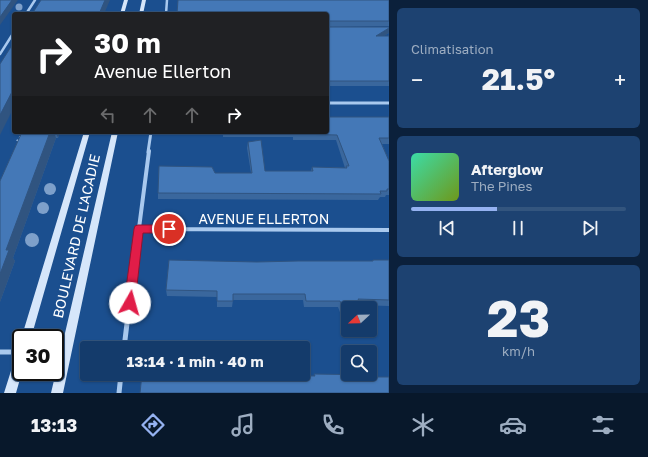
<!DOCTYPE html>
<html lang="fr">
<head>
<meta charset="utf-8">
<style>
  body { margin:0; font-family:"Golos Text",sans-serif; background:#1d4271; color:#f1f3f6; height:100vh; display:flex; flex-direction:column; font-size:15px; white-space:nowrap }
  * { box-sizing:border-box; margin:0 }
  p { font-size:13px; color:#9dadc1 }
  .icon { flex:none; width:22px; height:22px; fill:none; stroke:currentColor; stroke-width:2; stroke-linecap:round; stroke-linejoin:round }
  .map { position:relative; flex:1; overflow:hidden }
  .side { display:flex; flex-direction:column; gap:8px; padding:8px; background:#0b203b; width:259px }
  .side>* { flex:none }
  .top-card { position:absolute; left:12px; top:12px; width:317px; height:122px; border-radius:4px; box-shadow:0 1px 3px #0004,0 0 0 1px #33557e; background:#202124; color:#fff; overflow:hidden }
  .needle { width:26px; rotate:248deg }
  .buttons { position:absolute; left:341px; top:301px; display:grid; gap:8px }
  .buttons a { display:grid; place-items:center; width:36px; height:36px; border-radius:4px; background:#143b6b; box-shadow:0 1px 3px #0004,0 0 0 1px #33557e; font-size:20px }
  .speed { position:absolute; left:12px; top:329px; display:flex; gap:8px; font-size:20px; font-weight:700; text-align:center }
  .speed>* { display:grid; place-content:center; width:52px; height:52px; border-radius:50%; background:#143b6b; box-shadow:0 1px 3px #0004,0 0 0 1px #33557e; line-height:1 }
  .speed .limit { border:2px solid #111; border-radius:6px; background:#fff; color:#111 }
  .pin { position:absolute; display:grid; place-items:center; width:34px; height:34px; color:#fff; margin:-17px; border:2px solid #fff; border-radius:50%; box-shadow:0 1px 4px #0007 }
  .me { position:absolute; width:44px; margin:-22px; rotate:7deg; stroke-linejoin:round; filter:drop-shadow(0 0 3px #0008) }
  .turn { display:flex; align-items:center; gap:14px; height:84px; padding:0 16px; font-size:18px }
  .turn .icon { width:52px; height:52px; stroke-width:2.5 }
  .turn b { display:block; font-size:28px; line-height:34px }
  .lanes { display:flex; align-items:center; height:38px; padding:0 16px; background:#0003; justify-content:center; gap:20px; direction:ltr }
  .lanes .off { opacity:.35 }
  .big { font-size:30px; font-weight:700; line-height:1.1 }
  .side .widget { flex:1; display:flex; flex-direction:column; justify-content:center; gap:6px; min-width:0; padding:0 14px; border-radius:6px; background:#1d4271 }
  .side .dial { align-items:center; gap:0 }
  .dial b { font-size:52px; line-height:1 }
  .song { display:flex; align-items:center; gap:12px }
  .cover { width:48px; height:48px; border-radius:6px; background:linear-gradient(135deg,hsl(160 70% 55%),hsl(80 70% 35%)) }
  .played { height:4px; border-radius:2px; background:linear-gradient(90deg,#95b2f1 40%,#33557e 40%) }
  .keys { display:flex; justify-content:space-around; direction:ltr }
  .heat { display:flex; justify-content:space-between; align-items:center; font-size:22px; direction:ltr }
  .trip { position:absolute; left:80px; top:341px; width:230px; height:40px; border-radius:4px; background:#143b6b; box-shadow:0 1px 3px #0004,0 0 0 1px #33557e; font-weight:700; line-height:40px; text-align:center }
  .tabs { display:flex; height:64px; justify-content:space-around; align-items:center; background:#08182b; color:#9dadc1 }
  .tabs .icon { width:28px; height:28px }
  .tabs .active { color:#95b2f1 }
  .tabs b { font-size:18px; color:#f1f3f6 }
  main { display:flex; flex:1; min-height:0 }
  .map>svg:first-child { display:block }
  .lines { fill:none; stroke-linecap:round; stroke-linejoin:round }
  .path { stroke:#a9c9ee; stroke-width:2; stroke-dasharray:1.5 2.5; stroke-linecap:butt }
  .street-far3 { stroke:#a9c9ee; stroke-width:2.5 }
  .street-far2 { stroke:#a9c9ee; stroke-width:3 }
  .street-far1 { stroke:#a9c9ee; stroke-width:4 }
  .street { stroke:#a9c9ee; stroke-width:5 }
  .secondary { fill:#d6e6fa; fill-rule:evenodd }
  .tree { fill:#7ea0ca }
  .wall { fill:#3a679d }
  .shaded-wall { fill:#305480 }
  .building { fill:#4478b7; stroke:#305480 }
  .route { fill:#e11d48; stroke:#92132f }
  .labels { text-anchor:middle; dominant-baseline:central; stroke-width:4; stroke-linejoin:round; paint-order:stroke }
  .street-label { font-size:14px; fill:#fff; stroke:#1b4f8f }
</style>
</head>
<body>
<main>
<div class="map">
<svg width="389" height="393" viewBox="0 0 389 393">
  <rect width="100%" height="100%" fill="#1b4f8f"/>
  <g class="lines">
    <path class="path" d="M17 141 24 132"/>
    <path class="street-far3" d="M26 14 35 0
      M166 14 167 0
      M0 54 14 32"/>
    <path class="street-far2" d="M327 103H389
      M148 152 151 132"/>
    <path class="street-far1" d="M138 229 389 230
      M135 259 149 151"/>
    <path class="street" d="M124 348 135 258
      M0 352H21
      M119 393 121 374"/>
    <path class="secondary" d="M124 0H128L124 14H120Z
      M142 0H146L143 14H139Z
      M84 132H90L31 338 21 339Z
      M112 132H118L63 393H51Z
      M21 350 22 372 16 393H4L16 355 17 351Z"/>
  </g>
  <g class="tree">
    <circle cx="19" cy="7" r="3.5"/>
    <circle cx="50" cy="189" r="6"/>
    <circle cx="43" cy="208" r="6"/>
    <circle cx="32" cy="240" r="7"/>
  </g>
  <path class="wall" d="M389 0V26H328L389 27V33L383 36H389V86H327V14Z
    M389 117V144H382L389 161V195H386L385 197H380L378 200 158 199V193L215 173H251L247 148 248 142 265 171H311L312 167 345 168 336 140H293V137H223V132H327Z
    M22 132H60L58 138H56L13 258 15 261 0 302V181Z
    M373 260H389V306L356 305V307L348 308V330H357L356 332 348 334 338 307H304L303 300H233L232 307H217V297L167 296 166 290 257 262 372 261Z"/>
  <path class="shaded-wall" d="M12 0H18L0 25V17Z
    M105 0H110L104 14H99Z
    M389 28V33L375 41 376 36Z
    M14 88V107L0 135V115Z
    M50 132H54L56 138 13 258 15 261 0 302V274L6 250Z
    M56 132H60L58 138Z
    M350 330H357L356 332 348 334Z"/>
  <path class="building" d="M0 0H12L0 17Z
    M41 0H105L99 14H32Z
    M178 0H389V21H328L327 22V14H177Z
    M327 26 328 27H389V28L376 36H389V81H327Z
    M14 42V88L0 115V64Z
    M327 117H389V138H379L389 161V189H387V191H380L381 194 158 193 159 166 212 167 215 173H252L248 142 261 140 265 171H313L312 167 347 168 346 166H349L337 135 294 134V132H327Z
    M22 132H50L6 250H9L0 274V181Z
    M169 260 257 262 298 261H373V260H389V300L358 299 359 301H354L355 308H348V321L340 301H306L305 294H233V301H217V291L166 290Z
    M142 374 252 376V374H267V375L315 376 314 374 372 375V377H389V393H140Z"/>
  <path class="route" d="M138 225H169L173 226 174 229 173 232 169 233H143L135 303 133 307 130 308 126 307 124 303 134 229 135 226Z"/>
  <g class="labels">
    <g class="street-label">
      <text x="264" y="218">AVENUE ELLERTON</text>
      <text transform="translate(76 236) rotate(-77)">BOULEVARD DE L'ACADIE</text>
    </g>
  </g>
</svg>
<div class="buttons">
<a><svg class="needle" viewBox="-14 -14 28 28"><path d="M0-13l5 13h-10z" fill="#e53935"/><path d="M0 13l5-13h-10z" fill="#9dadc1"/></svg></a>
<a><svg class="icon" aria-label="search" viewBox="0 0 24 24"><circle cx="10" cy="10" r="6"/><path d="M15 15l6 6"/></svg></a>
</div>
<div class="speed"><div class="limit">30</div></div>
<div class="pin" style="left:169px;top:229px;background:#d93025"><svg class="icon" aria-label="arrive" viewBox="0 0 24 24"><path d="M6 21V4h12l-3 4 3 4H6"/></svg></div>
<svg class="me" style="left:130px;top:303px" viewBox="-20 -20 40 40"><circle r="19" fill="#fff"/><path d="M0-13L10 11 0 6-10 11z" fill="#e11d48"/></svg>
<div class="trip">13:14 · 1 min · 40 m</div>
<div class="top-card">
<div class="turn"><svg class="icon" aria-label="right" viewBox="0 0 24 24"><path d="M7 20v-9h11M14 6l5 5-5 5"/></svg><div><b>30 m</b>Avenue Ellerton</div></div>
<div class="lanes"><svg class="icon off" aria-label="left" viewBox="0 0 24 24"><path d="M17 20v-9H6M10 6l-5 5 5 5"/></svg><svg class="icon off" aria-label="ahead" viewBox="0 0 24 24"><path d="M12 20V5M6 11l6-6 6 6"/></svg><svg class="icon off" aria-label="ahead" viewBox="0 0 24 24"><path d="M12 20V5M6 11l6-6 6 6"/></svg><svg class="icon" aria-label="right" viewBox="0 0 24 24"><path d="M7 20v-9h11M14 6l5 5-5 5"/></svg></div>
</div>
</div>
<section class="side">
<div class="widget"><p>Climatisation</p>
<div class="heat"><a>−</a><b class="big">21.5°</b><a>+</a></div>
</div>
<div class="widget">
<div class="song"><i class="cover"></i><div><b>Afterglow</b><p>The Pines</p></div></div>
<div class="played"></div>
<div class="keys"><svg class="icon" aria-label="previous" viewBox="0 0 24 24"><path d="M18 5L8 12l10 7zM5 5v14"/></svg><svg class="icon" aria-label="pause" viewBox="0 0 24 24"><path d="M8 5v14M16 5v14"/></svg><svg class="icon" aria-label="next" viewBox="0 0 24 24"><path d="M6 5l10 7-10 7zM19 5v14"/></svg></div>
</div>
<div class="widget dial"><b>23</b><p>km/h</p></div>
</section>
</main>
<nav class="tabs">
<b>13:13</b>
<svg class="icon active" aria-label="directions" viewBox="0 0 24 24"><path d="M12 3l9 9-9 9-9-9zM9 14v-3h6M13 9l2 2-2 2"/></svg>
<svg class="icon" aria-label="music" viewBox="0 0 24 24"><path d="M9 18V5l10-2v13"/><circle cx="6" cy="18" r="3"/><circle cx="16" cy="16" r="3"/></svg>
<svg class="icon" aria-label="phone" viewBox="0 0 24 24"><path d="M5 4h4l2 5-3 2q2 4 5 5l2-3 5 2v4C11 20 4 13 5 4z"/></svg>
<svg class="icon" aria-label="climate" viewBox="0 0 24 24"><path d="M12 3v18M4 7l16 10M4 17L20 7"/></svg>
<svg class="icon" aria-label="car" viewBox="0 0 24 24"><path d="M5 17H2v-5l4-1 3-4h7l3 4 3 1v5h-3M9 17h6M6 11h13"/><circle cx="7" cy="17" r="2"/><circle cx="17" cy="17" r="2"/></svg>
<svg class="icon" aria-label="filters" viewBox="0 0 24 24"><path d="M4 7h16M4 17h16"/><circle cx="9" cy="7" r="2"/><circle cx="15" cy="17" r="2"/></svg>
</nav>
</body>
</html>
